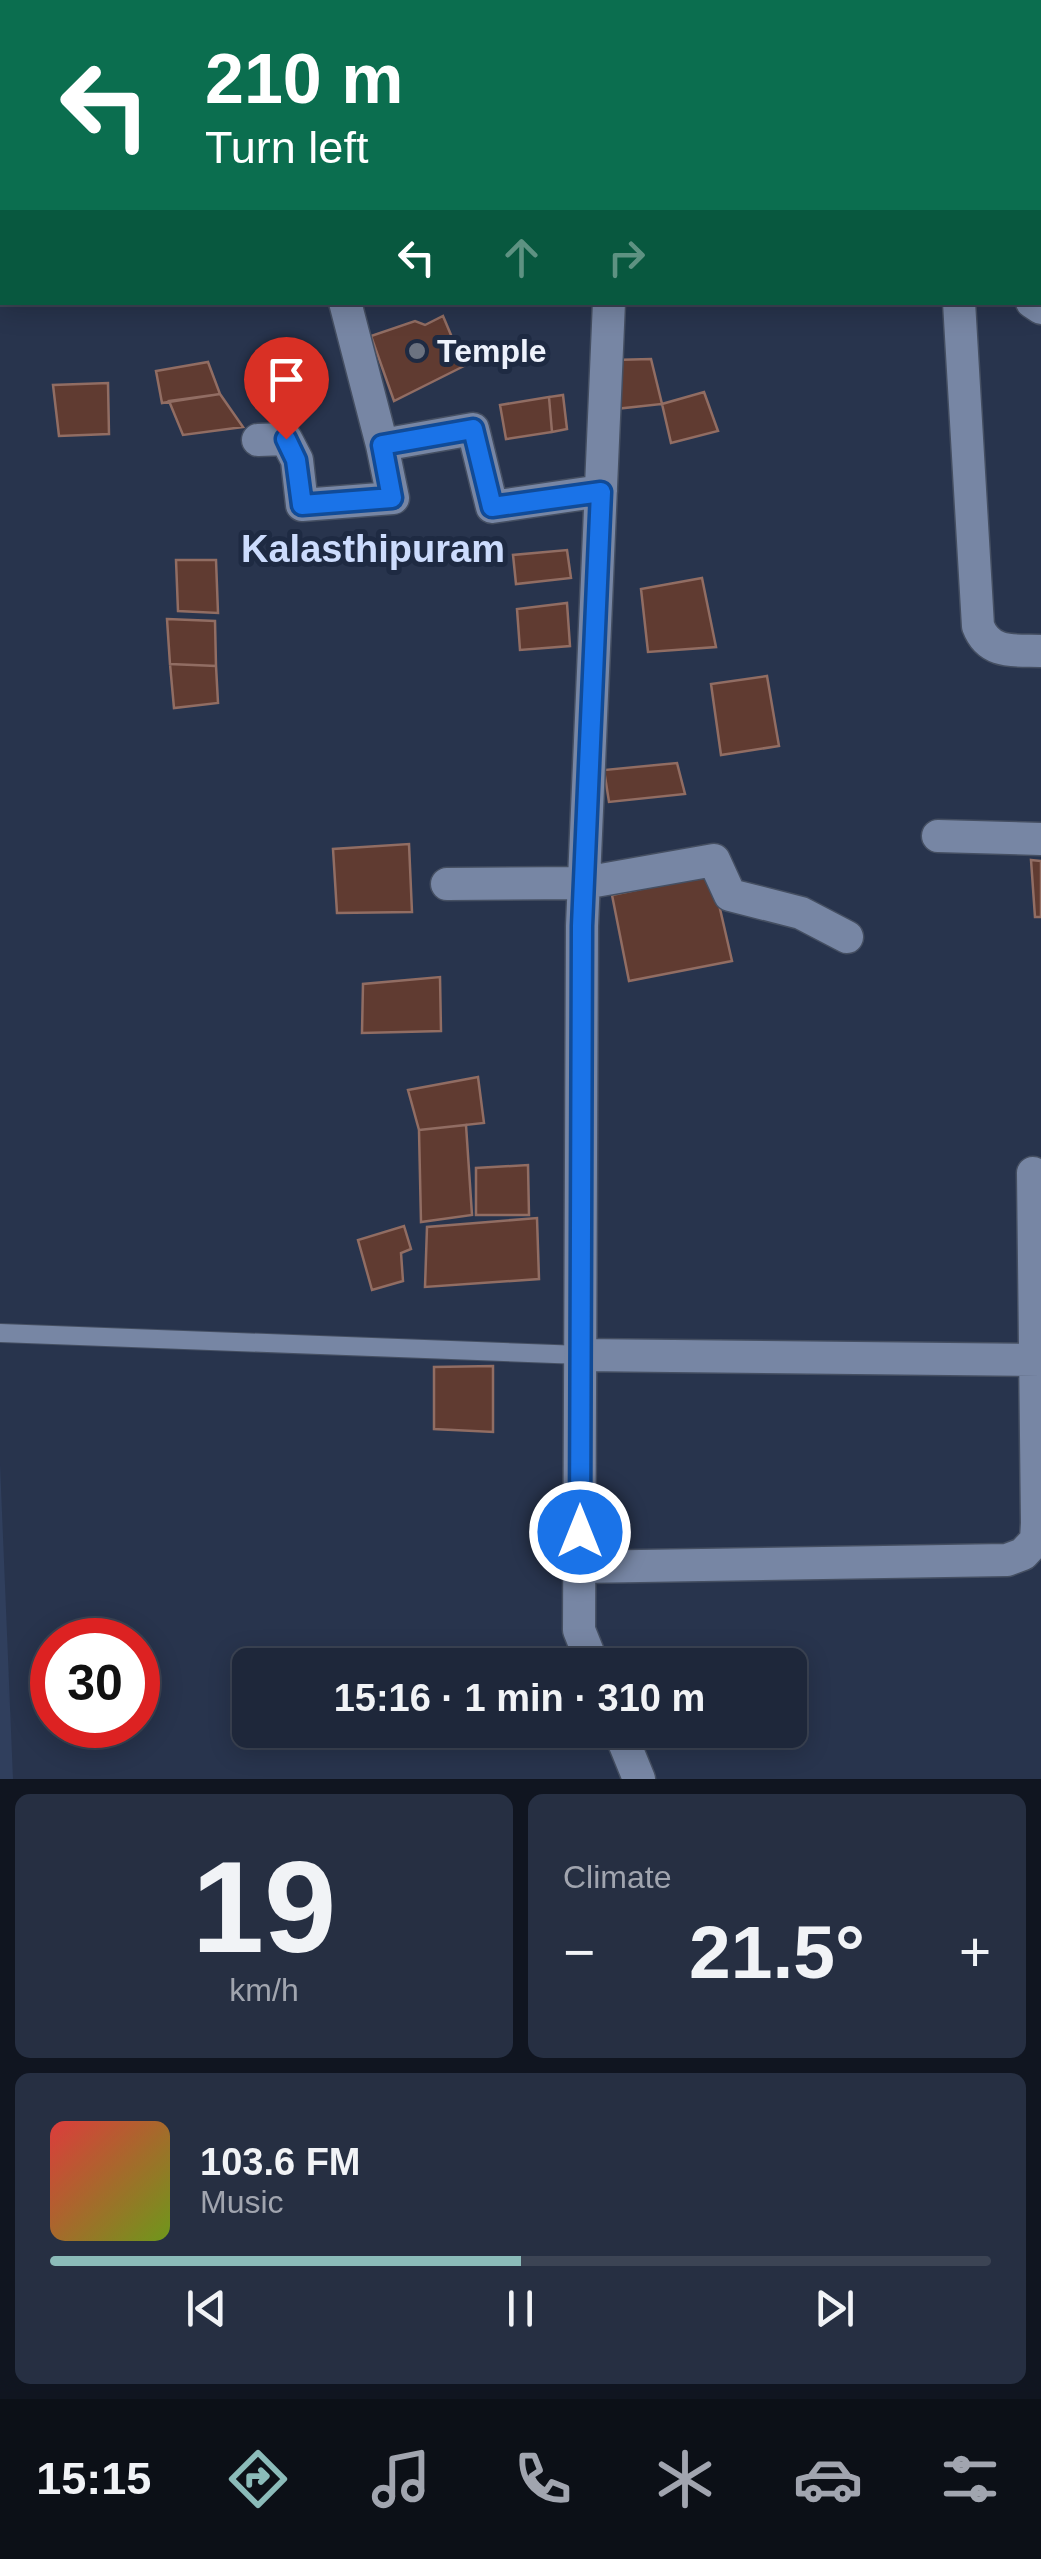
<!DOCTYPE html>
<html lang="en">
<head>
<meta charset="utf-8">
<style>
  body { margin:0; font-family:Arial,sans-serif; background:#262f42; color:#f1f3f6; height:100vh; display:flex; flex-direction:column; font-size:38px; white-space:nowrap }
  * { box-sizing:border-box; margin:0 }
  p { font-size:32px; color:#a1a5af }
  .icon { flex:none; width:55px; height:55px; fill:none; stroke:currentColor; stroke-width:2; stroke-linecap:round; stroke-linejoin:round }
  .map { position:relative; height:1779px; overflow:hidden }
  .sheet { display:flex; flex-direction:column; gap:15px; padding:15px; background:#101520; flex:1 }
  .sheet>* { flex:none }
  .hud { position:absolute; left:0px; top:0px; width:1042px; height:305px; box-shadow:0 5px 25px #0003,0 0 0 2px #3c4454; background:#0b6e4f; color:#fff; overflow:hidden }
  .speed { position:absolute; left:30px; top:1618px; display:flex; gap:20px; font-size:50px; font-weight:700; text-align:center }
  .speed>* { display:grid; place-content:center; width:130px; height:130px; border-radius:50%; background:#1e273a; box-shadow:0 5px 25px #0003,0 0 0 2px #3c4454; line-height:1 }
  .speed .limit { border:15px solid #d22; background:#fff; color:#111 }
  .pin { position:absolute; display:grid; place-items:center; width:85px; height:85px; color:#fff; margin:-102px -42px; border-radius:50% 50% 50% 0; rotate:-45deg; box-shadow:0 0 10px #0007 }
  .pin .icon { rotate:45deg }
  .me { position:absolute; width:110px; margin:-55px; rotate:0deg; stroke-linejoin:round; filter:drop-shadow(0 0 8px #0008) }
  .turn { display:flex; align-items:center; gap:35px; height:210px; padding:0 40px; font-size:45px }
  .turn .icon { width:130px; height:130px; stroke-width:2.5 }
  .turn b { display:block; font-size:70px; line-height:85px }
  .lanes { display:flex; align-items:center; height:95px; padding:0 40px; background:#0003; justify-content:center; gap:50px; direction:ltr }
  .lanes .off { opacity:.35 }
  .big { font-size:75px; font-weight:700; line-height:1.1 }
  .sheet .widget { flex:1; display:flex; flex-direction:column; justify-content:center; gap:15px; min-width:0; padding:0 35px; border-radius:15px; background:#262f42 }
  .sheet .dial { align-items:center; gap:0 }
  .dial b { font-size:130px; line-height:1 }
  .song { display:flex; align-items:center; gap:30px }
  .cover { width:120px; height:120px; border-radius:15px; background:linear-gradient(135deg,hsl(0 70% 55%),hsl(80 70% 35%)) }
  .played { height:10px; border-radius:5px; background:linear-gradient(90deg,#8bbbb9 50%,#3c4454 50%) }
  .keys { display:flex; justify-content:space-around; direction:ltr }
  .heat { display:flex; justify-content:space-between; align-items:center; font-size:55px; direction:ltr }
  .sheet .tiles { flex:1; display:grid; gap:15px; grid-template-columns:1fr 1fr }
  .widget:last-child { grid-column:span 2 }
  .trip { position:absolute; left:232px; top:1648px; width:575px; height:100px; border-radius:15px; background:#1e273a; box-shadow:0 5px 25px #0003,0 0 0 2px #3c4454; font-weight:700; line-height:100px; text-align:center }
  .tabs { display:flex; height:160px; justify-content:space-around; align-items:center; background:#0c1017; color:#a1a5af }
  .tabs .icon { width:70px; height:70px }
  .tabs .current { color:#8bbbb9 }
  .tabs b { font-size:45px; color:#f1f3f6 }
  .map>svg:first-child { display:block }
  .built { fill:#303f5d }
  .building { fill:#603b31; stroke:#916d63; stroke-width:2.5 }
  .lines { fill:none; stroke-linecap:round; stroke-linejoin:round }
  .lane-casing { stroke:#454f62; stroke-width:20 }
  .street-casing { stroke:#454f62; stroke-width:35 }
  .lane { stroke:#7786a4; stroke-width:18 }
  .street { stroke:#7786a4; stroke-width:32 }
  .route-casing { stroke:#114b97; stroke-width:25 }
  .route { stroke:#1a73e8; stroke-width:18 }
  .worship-dot { fill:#6b7280; stroke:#1e2a42; stroke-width:4 }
  .labels { text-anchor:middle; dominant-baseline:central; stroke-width:10; stroke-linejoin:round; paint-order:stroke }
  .poi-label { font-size:32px; font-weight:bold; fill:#edf2fc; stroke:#1e2a42; text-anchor:start }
  .quarter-label { font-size:38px; font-weight:bold; fill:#ccdcfd; stroke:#1e2a42 }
</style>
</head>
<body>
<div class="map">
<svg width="1041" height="1779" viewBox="0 0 1041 1779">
  <rect width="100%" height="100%" fill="#28344d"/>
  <path class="built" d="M624 0H1041V10L1040 2H625Z
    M0 1464 13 1779H0Z"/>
  <path class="building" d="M443 316 464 366 394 401 371 336 415 321 425 325Z
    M651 359 662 404 615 409 613 360Z
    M208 362 220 394 162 403 156 371Z
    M108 383 109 434 59 436 53 385Z
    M704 392 718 431 671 443 662 404Z
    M220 394 243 427 183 435 169 401Z
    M563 395 567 429 552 432 549 397Z
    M549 397 552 432 506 439 500 405Z
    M567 550 571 578 516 584 513 555Z
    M176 560H216L218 613 178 611Z
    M702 578 716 647 648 652 641 589Z
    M567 603 570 646 520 650 517 609Z
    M167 619 215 621 216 666 170 664Z
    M170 664 216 666 218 703 174 708Z
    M767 676 779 746 721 755 711 684Z
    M677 763 685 794 609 802 604 770Z
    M409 844 412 912 337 913 333 849Z
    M1031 860 1041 861V917H1035Z
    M712 874 732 961 629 981 612 895Z
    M440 977 441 1031 362 1033 363 984Z
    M478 1077 484 1123 419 1130 408 1090Z
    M466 1125 472 1215 421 1222 419 1130Z
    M528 1165 529 1215H476V1168Z
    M537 1218 539 1279 425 1287 427 1227Z
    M404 1226 411 1249 401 1253 403 1281 372 1290 358 1240Z
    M493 1366V1432L434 1429V1367Z"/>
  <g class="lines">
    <g class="lane-casing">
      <path id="lane" d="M1040 39 1041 38
        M0 1333 581 1355"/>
    </g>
    <g class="street-casing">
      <path id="street" d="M589 0 590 2
        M345 302 382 445
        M959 302 978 626C989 655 1015 650 1041 651
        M1032 302 1041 308
        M258 440 286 439 297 460 302 505 393 498 382 445 473 429 492 507 601 491
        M938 836 1041 839
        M447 884 584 883 714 860 730 895 801 913 847 937
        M581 1355 1041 1360
        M579 1567 1007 1560 1023 1554 1036 1540 1037 1523 1033 1173
        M593 1665 579 1630 582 926 609 302
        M619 1730 639 1779"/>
    </g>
    <use href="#lane" class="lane"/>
    <use href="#street" class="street"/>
  </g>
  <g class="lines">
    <g class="route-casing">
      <path id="route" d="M286 439 296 460 302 505 392 498 382 445 473 429 492 507 601 492 582 926 580 1532"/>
    </g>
    <use href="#route" class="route"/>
  </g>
  <circle class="worship-dot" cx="417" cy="351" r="10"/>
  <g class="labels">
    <g class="poi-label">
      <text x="437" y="351">Temple</text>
    </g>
    <g class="quarter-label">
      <text x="373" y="549">Kalasthipuram</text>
    </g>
  </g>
</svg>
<div class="speed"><div class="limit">30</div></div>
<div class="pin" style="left:286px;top:439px;background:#d93025"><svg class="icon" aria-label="arrive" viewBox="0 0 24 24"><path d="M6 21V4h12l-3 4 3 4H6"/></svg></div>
<svg class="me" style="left:580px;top:1532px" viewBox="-20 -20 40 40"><circle r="17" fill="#1a73e8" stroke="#fff" stroke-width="3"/><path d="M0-11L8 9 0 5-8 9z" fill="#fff"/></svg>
<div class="trip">15:16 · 1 min · 310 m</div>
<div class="hud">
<div class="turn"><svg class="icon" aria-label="left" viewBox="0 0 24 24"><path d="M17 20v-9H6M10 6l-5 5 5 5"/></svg><div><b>210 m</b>Turn left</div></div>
<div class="lanes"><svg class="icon" aria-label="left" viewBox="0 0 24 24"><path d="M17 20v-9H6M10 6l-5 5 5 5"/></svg><svg class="icon off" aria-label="ahead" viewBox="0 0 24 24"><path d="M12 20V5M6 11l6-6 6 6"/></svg><svg class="icon off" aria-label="right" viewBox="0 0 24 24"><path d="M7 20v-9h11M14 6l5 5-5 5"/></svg></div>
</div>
</div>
<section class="sheet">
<div class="tiles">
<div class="widget dial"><b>19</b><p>km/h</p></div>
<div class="widget"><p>Climate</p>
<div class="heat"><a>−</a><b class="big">21.5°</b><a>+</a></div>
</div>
<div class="widget">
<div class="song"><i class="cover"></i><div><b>103.6 FM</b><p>Music</p></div></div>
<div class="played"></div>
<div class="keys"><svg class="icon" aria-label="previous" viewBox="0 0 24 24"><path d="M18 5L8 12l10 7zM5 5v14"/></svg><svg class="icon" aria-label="pause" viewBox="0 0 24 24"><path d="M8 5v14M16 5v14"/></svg><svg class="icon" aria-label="next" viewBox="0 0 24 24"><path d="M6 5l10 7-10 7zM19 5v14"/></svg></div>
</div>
</div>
</section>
<nav class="tabs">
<b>15:15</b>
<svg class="icon current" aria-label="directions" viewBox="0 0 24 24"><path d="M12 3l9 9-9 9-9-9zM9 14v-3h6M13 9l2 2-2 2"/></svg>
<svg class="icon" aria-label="music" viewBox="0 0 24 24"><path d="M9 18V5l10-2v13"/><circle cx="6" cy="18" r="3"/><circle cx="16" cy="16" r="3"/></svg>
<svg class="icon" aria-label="phone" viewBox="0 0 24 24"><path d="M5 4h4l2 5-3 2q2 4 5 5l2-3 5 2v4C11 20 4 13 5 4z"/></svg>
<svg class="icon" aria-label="climate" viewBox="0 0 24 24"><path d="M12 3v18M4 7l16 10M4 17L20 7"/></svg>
<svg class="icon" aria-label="car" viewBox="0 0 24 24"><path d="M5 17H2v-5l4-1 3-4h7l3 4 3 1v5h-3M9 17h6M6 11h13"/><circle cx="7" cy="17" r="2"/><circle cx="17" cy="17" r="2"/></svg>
<svg class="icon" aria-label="filters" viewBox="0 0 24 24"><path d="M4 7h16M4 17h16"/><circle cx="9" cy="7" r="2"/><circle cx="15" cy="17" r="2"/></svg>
</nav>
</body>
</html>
